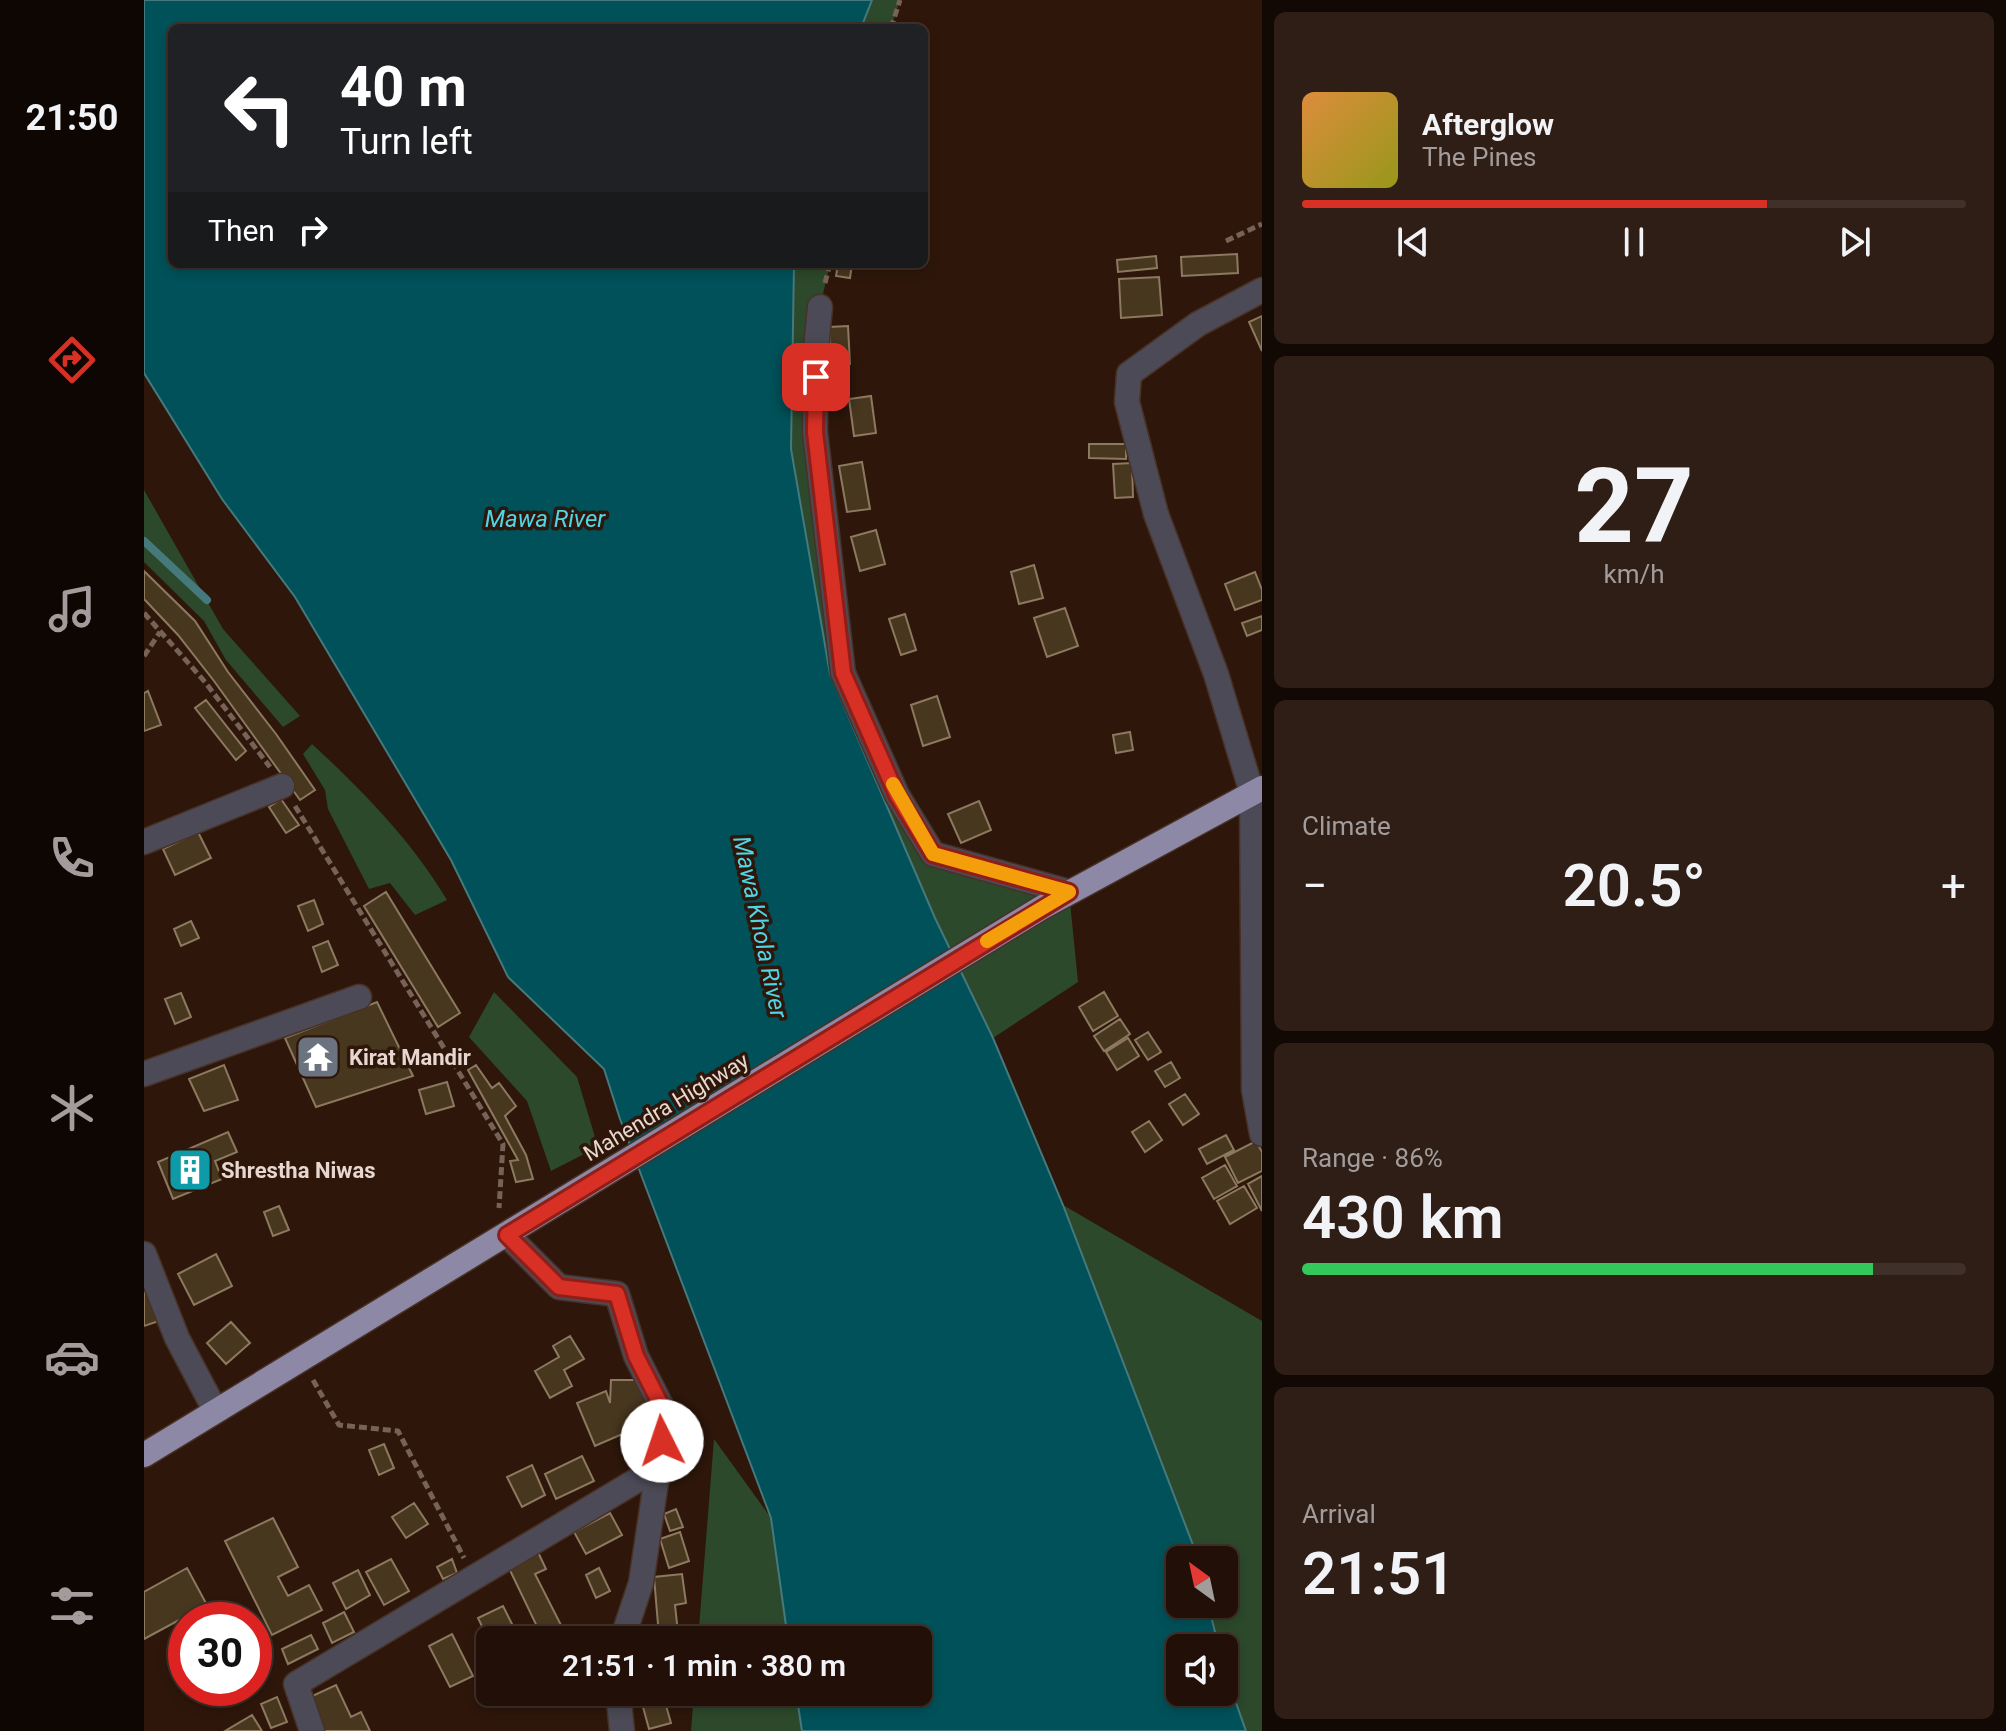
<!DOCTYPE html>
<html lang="en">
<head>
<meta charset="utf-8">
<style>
  body { margin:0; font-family:Roboto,sans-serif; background:#2e1e16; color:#f1f3f6; height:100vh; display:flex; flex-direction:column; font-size:30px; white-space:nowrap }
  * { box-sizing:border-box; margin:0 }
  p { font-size:26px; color:#a29d9c }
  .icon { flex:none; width:44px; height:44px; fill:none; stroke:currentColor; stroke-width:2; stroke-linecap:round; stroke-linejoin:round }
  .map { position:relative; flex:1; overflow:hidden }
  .drawer { display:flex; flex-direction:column; gap:12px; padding:12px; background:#130904; width:744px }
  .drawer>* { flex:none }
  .guide { position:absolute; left:24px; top:24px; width:760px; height:244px; border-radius:12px; box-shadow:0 4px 12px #0003,0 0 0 2px #3f3029; background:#202124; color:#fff; overflow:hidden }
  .needle { width:52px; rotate:327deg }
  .fabs { position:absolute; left:1022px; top:1546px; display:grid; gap:16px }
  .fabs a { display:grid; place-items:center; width:72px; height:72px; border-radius:12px; background:#221008; box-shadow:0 4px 12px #0003,0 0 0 2px #3f3029; font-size:40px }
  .speed { position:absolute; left:24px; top:1602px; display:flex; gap:16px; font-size:40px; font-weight:700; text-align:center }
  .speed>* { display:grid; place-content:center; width:104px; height:104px; border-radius:50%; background:#221008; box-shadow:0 4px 12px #0003,0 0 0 2px #3f3029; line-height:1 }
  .speed .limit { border:12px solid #d22; background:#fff; color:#111 }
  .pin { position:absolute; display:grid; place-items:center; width:68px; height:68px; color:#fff; margin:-34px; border-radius:16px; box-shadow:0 4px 12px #0006 }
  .me { position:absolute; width:88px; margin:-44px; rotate:356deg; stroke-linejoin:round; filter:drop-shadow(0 0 6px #0008) }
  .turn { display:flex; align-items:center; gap:28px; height:168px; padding:0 40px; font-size:36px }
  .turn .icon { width:104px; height:104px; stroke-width:2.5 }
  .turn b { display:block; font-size:56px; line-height:68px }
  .then { display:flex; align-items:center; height:76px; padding:0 40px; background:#0003; gap:16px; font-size:30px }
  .big { font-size:60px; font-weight:600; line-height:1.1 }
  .drawer .tile { flex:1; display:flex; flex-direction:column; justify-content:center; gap:12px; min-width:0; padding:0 28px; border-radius:12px; background:#2e1e16 }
  .drawer .dial { align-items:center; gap:0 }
  .dial b { font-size:104px; line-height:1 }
  .song { display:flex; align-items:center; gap:24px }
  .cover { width:96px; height:96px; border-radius:12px; background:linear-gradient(135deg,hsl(30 70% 55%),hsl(60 70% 35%)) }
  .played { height:8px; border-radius:4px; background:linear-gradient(90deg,#d93025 70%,#3f3029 70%) }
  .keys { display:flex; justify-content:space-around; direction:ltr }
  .heat { display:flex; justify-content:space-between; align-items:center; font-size:44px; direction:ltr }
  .charge { height:12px; border-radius:6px; background:linear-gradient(90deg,#34c759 86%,#3f3029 0) }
  .trip { position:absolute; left:332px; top:1626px; width:456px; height:80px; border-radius:12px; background:#221008; box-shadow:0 4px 12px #0003,0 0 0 2px #3f3029; font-weight:600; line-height:80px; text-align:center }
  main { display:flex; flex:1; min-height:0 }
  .tabs { display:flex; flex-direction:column; width:144px; justify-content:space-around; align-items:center; background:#0e0603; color:#a29d9c }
  .tabs .icon { width:56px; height:56px }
  .tabs .selected { color:#d93025 }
  .tabs b { font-size:36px; color:#f1f3f6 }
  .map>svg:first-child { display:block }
  .green { fill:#2c492c }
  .water { fill:#005159; stroke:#46797c; stroke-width:2 }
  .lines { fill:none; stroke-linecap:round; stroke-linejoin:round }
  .stream { stroke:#46797c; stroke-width:8 }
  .building { fill:#48371f; stroke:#8c795f; stroke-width:2 }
  .minor-casing { stroke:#483126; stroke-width:27 }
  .highway-casing { stroke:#483126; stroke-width:27 }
  .path { stroke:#776257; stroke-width:5; stroke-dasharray:8 4; stroke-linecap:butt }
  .minor { stroke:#4c4a56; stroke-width:24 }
  .highway { stroke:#8c88a6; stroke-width:24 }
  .route-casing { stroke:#8d1f18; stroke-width:20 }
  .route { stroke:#d93025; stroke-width:14 }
  .slow { stroke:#f59e0b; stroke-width:14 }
  .labels { text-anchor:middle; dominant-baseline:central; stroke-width:7; stroke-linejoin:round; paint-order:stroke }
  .poi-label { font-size:22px; font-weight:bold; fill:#e8d7cf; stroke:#2e160a; text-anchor:start }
  .street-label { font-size:22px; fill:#e8d7cf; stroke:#2e160a }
  .water-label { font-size:24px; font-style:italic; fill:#50d5e5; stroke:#2e160a }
</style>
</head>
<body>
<main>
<nav class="tabs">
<b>21:50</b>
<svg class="icon selected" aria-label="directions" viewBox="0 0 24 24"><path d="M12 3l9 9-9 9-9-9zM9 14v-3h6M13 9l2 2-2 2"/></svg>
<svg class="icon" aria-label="music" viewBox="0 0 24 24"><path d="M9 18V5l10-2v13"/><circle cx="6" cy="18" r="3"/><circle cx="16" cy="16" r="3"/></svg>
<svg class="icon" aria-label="phone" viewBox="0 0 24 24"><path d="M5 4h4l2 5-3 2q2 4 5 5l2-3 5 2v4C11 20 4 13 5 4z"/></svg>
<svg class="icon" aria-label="climate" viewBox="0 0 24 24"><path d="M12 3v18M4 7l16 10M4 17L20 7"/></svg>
<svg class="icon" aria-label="car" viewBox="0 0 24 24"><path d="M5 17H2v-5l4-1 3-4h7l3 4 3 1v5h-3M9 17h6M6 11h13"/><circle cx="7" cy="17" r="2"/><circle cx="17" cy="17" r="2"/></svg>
<svg class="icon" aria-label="filters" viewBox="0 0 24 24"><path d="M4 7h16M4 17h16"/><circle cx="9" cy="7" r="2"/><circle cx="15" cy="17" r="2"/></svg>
</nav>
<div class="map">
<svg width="1118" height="1731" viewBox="0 0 1118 1731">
  <rect width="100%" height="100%" fill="#2e160a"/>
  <path class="green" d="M728 0H756L747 28H717Z
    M650 264H686L676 307 672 350 699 673 789 854 925 892 934 982 849 1038 791 918 686 674 647 449Z
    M0 490 79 629 156 716 139 727 82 660 60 621 0 562Z
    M168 744C218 790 268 841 303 900L271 915 246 883 225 889 184 809 181 790 159 754Z
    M350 992 433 1077 454 1147 407 1171 383 1101 325 1037Z
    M919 1205 1118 1321V1731H1102L1080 1669V1648H1075L1064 1604H1080V1560H1053Z
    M570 1439 627 1518 644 1640H554Z
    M550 1692H652L658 1731H547Z"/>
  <path class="water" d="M0 0H728L717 28H28V264H650L647 449 686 674 791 918 849 1038 919 1205 1049 1545 1053 1560H1036V1604H1064L1075 1648H1036V1692H1080V1669L1102 1731H658L652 1692H774V1640H644L627 1518 476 1119 460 1069 364 977 307 860 151 597 78 499 0 373Z"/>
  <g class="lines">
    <path class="stream" d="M0 541 63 600"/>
  </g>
  <path class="building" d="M1093 254 1094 273 1038 276 1037 257Z
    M1012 256 1013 268 974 272 973 260Z
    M694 264H708L706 278 692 276Z
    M1015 277 1018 315 977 318 975 279Z
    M1118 316V351L1105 322Z
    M704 326 706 364 687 365 685 327Z
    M727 396 732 433 710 436 705 399Z
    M945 444H982V459L945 458Z
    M718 462 726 509 703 512 695 466Z
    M988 463 989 497 971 498 969 464Z
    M732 530 741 564 716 571 707 537Z
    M890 565 899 598 875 604 867 572Z
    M0 571 51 621 84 672 132 734 171 790 156 800 70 681 34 635 0 599Z
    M1111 572 1118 590V600L1091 610 1081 584Z
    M921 608 934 646 903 657 890 618Z
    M761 614 772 650 757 655 745 619Z
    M1118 616V630L1103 636 1098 623Z
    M4 691 17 725 0 731V693Z
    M793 696 806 737 779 746 767 705Z
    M62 700 102 751 92 760 51 708Z
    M986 732 989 750 972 753 969 735Z
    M137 799 155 825 142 833 125 807Z
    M835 801 847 830 817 843 804 814Z
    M54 832 67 858 31 875 19 849Z
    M242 892 316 1013 294 1027 220 906Z
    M170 900 179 924 164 931 154 906Z
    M47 921 55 938 37 946 30 929Z
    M184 941 194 965 178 972 169 947Z
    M960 992 974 1016 949 1031 935 1007Z
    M37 993 47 1017 31 1024 21 999Z
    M233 1002 269 1076 172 1107 141 1038Z
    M976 1019 986 1034 960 1051 950 1036Z
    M1004 1032 1017 1052 1004 1060 991 1040Z
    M984 1038 995 1056 973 1070 962 1052Z
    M1027 1062 1036 1078 1021 1087 1011 1071Z
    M80 1065 94 1100 60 1111 45 1079Z
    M332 1065 348 1088 355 1083 372 1106 361 1116 382 1155 389 1179 372 1182 366 1161 374 1160 324 1070Z
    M303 1082 310 1106 282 1114 275 1090Z
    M1041 1094 1055 1114 1039 1125 1025 1104Z
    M1005 1121 1018 1140 1001 1152 988 1132Z
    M84 1132 93 1152 71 1161 78 1179 29 1199 14 1162Z
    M1082 1135 1090 1150 1063 1164 1055 1149Z
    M1112 1141 1118 1152V1171L1094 1183 1081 1157Z
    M1081 1165 1093 1186 1070 1199 1058 1178Z
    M1118 1176V1211L1104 1184Z
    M1100 1186 1113 1208 1086 1224 1073 1201Z
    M135 1206 145 1230 129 1236 120 1212Z
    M72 1254 88 1286 50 1305 34 1274Z
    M0 1277 18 1320 0 1326Z
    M87 1322 106 1343 82 1364 63 1343Z
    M426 1336 440 1359 420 1370 428 1386 406 1398 391 1371 415 1357 409 1346Z
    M467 1380H502L501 1435H476L451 1446 433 1403 462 1391 466 1403Z
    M240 1444 250 1468 235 1475 225 1450Z
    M438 1456 450 1481 412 1499 401 1474Z
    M388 1465 401 1495 378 1507 363 1477Z
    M270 1503 284 1524 262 1538 248 1517Z
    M532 1509 539 1527 526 1531 520 1514Z
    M466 1513 478 1535 442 1554 430 1532Z
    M129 1518 154 1567 134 1577 144 1596 165 1585 178 1610 128 1635 81 1541Z
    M536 1532 545 1561 525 1568 516 1539Z
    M393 1550 402 1569 391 1574 419 1629 399 1639 363 1564Z
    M247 1559 265 1591 240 1605 222 1572Z
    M308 1559 313 1573 299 1579 293 1567Z
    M43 1568 63 1605 0 1639V1592Z
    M455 1568 466 1591 452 1598 442 1575Z
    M214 1570 226 1595 202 1609 189 1583Z
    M538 1574 542 1603 531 1605 534 1633 515 1636 510 1577Z
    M359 1606 375 1638 346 1640V1643L334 1618Z
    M200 1612 210 1632 188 1643 179 1623Z
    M308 1634 329 1676 306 1687 285 1646Z
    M167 1635 174 1649 144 1664 138 1649Z
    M192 1685 207 1717 217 1712 226 1731H180L164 1698Z
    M133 1697 143 1722 127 1728 117 1704Z
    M521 1702 527 1723 505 1729 499 1707Z
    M108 1715 118 1731H81Z"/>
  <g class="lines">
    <g class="minor-casing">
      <path id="minor" d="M1118 290 1054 324 985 374 983 402 1012 514 1072 674 1108 793 1110 1090 1118 1134
        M676 307 672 349 671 432 699 673 753 795 789 854 925 892
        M0 842 138 786
        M0 1074 215 997
        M363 1235 415 1287 473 1294 492 1356 522 1415 497 1583 478 1640
        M0 1254 33 1338 71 1410
        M474 1692 478 1731
        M168 1731 152 1684 515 1467"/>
    </g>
    <g class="highway-casing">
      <path id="highway" d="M0 1455 897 908 1118 788"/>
    </g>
    <path class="path" d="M747 28 756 0
      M1082 241 1118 224
      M681 283 686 264
      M0 613 61 682 126 767
      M0 656 16 632
      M151 806 359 1144 355 1208
      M169 1380 195 1425 254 1431 320 1558"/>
    <use href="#minor" class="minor"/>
    <use href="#highway" class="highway"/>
  </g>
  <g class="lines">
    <g class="route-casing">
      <path id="route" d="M518 1441 522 1415 492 1356 473 1294 415 1287 363 1235 925 892 789 854 753 795 699 673 671 432 672 377"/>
    </g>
    <use href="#route" class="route"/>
    <path class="slow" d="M749 784 789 854 925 892 843 941"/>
  </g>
  <defs>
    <g id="temple-square" transform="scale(2.3)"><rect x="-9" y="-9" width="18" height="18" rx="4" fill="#6b7280" stroke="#2e160a"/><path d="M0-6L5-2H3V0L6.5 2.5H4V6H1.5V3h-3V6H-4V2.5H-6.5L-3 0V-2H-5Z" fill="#fff"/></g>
    <g id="building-square" transform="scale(2.3)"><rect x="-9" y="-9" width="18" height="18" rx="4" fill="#0f9aa8" stroke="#2e160a"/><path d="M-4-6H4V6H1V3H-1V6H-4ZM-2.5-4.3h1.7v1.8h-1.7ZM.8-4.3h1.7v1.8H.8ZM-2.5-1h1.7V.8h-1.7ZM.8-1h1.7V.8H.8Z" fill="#fff"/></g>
  </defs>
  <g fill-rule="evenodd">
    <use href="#temple-square" x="174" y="1057"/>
    <use href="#building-square" x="46" y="1170"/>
  </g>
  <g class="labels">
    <g class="poi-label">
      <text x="205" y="1057">Kirat Mandir</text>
      <text x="77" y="1170">Shrestha Niwas</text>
    </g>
    <g class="street-label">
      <text transform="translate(522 1107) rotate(-31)">Mahendra Highway</text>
    </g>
    <g class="water-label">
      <text x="401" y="519">Mawa River</text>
      <text transform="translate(616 927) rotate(78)">Mawa Khola River</text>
    </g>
  </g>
</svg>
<div class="fabs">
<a><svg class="needle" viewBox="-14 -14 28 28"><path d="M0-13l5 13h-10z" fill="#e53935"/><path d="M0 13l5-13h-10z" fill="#a29d9c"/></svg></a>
<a><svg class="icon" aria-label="sound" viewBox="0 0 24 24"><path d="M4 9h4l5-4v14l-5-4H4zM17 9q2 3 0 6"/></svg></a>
</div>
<div class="speed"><div class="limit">30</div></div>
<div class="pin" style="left:672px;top:377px;background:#d93025"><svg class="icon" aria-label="arrive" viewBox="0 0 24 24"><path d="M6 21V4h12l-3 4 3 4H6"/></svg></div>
<svg class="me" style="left:518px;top:1441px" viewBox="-20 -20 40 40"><circle r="19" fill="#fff"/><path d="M0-13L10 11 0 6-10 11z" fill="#d93025"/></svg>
<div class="trip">21:51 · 1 min · 380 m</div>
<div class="guide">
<div class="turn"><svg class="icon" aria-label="left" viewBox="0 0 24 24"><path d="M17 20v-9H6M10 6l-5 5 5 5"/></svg><div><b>40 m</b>Turn left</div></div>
<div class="then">Then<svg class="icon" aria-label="right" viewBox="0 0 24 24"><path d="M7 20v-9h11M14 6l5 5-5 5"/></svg></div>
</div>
</div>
<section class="drawer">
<div class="tile">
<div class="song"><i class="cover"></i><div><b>Afterglow</b><p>The Pines</p></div></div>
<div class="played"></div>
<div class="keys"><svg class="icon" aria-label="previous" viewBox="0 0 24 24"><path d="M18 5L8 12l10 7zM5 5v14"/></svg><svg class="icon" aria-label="pause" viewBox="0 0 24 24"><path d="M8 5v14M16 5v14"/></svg><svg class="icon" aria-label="next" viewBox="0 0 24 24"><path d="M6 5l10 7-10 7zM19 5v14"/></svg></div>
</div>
<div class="tile dial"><b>27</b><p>km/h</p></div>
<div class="tile"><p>Climate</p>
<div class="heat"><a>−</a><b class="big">20.5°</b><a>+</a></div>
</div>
<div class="tile"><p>Range · 86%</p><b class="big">430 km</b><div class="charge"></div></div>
<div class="tile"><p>Arrival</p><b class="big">21:51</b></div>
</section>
</main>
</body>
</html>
